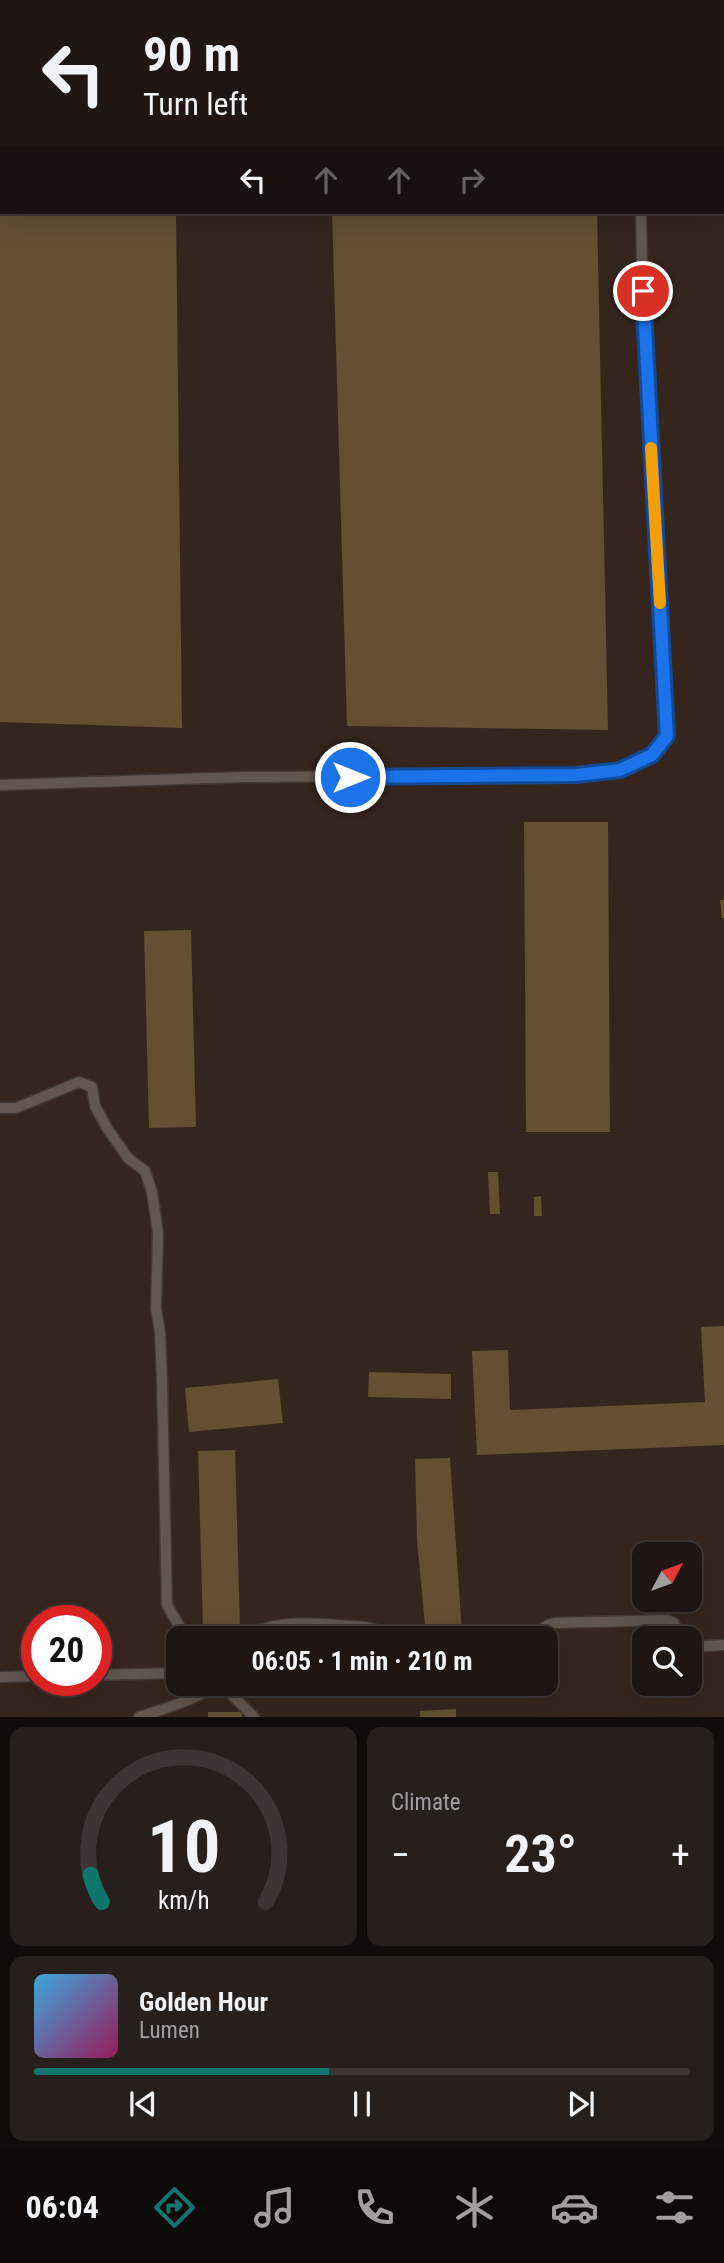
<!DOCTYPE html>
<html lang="en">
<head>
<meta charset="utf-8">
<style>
  body { margin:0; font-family:"Roboto Condensed",sans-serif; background:#271f1c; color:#f1f3f6; height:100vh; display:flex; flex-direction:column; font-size:26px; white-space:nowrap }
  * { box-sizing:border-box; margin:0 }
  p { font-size:23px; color:#a19fa0 }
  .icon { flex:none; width:38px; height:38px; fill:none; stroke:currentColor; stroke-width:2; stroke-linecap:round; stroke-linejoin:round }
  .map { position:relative; height:1717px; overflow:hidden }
  .panel { display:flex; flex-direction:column; gap:10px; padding:10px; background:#110c0a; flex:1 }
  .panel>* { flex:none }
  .banner { position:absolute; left:0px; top:0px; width:724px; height:214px; box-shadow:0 7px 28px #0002,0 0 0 2px #3c3533; background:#1f1613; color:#f1f3f6; overflow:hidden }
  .needle { width:46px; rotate:49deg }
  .tools { position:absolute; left:632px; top:1542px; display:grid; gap:14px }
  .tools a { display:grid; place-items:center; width:70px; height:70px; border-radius:14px; background:#1f1613; box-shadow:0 7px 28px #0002,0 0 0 2px #3c3533; font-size:35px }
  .speed { position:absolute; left:21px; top:1605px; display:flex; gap:14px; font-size:35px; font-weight:700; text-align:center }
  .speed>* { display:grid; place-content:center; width:91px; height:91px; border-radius:50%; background:#1f1613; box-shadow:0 7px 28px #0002,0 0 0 2px #3c3533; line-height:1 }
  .speed .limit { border:10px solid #d22; background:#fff; color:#111 }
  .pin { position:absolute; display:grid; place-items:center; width:60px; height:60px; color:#fff; margin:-30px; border:4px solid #fff; border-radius:50%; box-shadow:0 2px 7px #0007 }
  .me { position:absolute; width:77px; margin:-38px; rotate:90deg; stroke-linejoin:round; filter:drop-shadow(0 0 5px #0008) }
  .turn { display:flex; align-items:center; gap:24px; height:147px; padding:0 28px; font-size:32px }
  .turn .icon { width:91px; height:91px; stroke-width:2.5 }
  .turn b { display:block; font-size:49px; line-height:60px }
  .lanes { display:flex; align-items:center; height:66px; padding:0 28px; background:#0003; justify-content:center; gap:35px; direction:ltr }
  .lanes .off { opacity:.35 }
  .big { font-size:52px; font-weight:700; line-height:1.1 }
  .panel .tile { flex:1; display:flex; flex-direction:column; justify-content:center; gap:10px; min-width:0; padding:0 24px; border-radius:14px; background:#271f1c }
  .panel .dial { align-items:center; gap:0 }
  .dial svg { height:182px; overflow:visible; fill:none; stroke:#3c3533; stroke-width:7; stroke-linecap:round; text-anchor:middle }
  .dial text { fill:#f1f3f6; stroke:none }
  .song { display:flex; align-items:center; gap:21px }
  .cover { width:84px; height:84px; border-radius:10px; background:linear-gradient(135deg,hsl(200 70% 55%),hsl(330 70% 35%)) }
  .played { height:7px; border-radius:4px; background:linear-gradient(90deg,#0f766e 45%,#3c3533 45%) }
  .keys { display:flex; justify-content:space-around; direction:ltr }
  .heat { display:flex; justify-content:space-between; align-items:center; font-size:38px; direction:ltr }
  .panel .tiles { flex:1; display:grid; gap:10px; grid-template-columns:1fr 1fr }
  .tile:last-child { grid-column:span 2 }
  .trip { position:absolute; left:166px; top:1626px; width:392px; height:70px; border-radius:14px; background:#1f1613; box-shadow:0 7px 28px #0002,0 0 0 2px #3c3533; font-weight:700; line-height:70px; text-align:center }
  .menu { display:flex; height:112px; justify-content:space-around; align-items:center; background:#0c0908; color:#a19fa0 }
  .menu .icon { width:49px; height:49px }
  .menu .on { color:#0f766e }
  .menu b { font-size:32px; color:#f1f3f6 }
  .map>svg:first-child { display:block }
  .built { fill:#35251d; fill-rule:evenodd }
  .building { fill:#635031 }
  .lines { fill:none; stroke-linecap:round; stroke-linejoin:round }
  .lane-casing { stroke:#413834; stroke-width:13 }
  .lane { stroke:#62564f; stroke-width:10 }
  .route-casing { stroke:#114b97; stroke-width:18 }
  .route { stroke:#1a73e8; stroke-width:12 }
  .slow { stroke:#f59e0b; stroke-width:12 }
</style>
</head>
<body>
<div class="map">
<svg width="724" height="1717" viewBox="0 0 724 1717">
  <rect width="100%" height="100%" fill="#291e19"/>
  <path class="built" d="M0 0H724V1717H0ZM2 2H723V212H2ZM644 1554H690V1600H644ZM37 1620H96V1680H37ZM178 1638H546V1684H178ZM644 1638H690V1684H644Z"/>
  <path class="building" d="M0 212H176L182 728 0 722Z
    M332 212H597L608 730 347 726Z
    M524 822H608L610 1132H526Z
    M720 900H724V918H722Z
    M191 930 196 1127 149 1128 144 931Z
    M488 1172H498L500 1214H490Z
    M541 1196 542 1216H534V1197Z
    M724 1326V1445L477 1455 472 1351 508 1350 510 1410 705 1402 701 1327Z
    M369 1372 451 1374V1399L368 1397Z
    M278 1379 283 1423 189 1432 185 1388Z
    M235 1450 240 1627 203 1628 198 1451Z
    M450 1458 462 1633 426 1636 417 1540 415 1459Z
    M456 1709V1717H420V1711Z
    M208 1712H242V1717H208Z"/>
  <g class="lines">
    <g class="lane-casing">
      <path id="lane" d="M636 0V2
        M0 785 244 777 576 775 620 770 652 755 667 736 643 317 641 212
        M0 1108H16L79 1082 92 1087 95 1106 107 1128 128 1158 145 1171 152 1192 158 1233 156 1309 160 1332 162 1381 167 1605 181 1629 193 1638
        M247 1638C273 1615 333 1626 366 1627L377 1630 387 1638
        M529 1638 548 1625 555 1623 667 1620 674 1623 679 1638
        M690 1647 724 1645
        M96 1675 178 1673
        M0 1677 37 1676
        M226 1684 233 1696 254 1717
        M139 1717C155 1712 207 1696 216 1684"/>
    </g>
    <use href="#lane" class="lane"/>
  </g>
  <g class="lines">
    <g class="route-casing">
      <path id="route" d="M350 777 576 775 620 770 652 755 667 736 643 291"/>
    </g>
    <use href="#route" class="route"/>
    <path class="slow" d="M651 448 660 603"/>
  </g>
</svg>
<div class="tools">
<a><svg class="needle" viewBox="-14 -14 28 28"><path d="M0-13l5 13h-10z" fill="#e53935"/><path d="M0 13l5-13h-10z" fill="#a19fa0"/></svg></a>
<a><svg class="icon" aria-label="search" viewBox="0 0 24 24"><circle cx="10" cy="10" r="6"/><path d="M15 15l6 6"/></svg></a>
</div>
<div class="speed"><div class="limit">20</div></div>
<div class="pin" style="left:643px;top:291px;background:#d93025"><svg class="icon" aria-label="arrive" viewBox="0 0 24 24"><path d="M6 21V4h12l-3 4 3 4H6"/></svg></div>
<svg class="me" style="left:350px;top:777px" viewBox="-20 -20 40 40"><circle r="17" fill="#1a73e8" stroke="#fff" stroke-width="3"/><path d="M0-11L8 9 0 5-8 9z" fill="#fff"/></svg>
<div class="trip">06:05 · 1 min · 210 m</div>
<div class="banner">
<div class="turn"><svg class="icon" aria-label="left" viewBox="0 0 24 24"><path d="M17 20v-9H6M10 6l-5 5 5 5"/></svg><div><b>90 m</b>Turn left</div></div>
<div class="lanes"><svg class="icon" aria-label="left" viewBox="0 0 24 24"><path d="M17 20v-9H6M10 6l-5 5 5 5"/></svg><svg class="icon off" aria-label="ahead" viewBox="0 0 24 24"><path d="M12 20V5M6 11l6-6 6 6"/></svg><svg class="icon off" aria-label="ahead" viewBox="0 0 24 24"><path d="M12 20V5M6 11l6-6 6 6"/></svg><svg class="icon off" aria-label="right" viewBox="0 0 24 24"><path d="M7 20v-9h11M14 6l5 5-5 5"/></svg></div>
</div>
</div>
<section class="panel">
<div class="tiles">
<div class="tile dial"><svg viewBox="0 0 100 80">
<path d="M14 69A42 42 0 1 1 86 69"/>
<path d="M14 69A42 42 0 0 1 9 57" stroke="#0f766e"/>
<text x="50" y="56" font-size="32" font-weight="700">10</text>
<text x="50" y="72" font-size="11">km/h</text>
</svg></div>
<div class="tile"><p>Climate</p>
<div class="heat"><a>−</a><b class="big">23°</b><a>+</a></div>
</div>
<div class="tile">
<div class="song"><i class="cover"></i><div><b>Golden Hour</b><p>Lumen</p></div></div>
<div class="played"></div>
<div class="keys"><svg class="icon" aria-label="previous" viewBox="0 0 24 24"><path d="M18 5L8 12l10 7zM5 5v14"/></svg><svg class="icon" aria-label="pause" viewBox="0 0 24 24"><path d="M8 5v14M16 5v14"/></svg><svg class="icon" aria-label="next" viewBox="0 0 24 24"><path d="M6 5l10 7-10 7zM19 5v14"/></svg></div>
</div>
</div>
</section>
<nav class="menu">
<b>06:04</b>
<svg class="icon on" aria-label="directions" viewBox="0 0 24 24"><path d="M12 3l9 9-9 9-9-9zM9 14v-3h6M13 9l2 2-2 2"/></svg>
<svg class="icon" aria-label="music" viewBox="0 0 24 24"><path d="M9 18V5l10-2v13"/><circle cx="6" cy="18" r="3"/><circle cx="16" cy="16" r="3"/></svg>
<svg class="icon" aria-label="phone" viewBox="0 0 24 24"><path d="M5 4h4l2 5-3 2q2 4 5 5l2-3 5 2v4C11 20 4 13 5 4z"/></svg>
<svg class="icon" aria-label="climate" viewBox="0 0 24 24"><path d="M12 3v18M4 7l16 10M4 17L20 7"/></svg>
<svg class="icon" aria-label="car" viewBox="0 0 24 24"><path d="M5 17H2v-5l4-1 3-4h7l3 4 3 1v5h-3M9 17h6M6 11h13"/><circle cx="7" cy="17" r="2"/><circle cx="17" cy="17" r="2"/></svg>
<svg class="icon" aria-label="filters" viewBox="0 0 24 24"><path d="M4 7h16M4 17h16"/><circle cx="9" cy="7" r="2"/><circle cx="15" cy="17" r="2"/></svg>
</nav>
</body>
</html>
